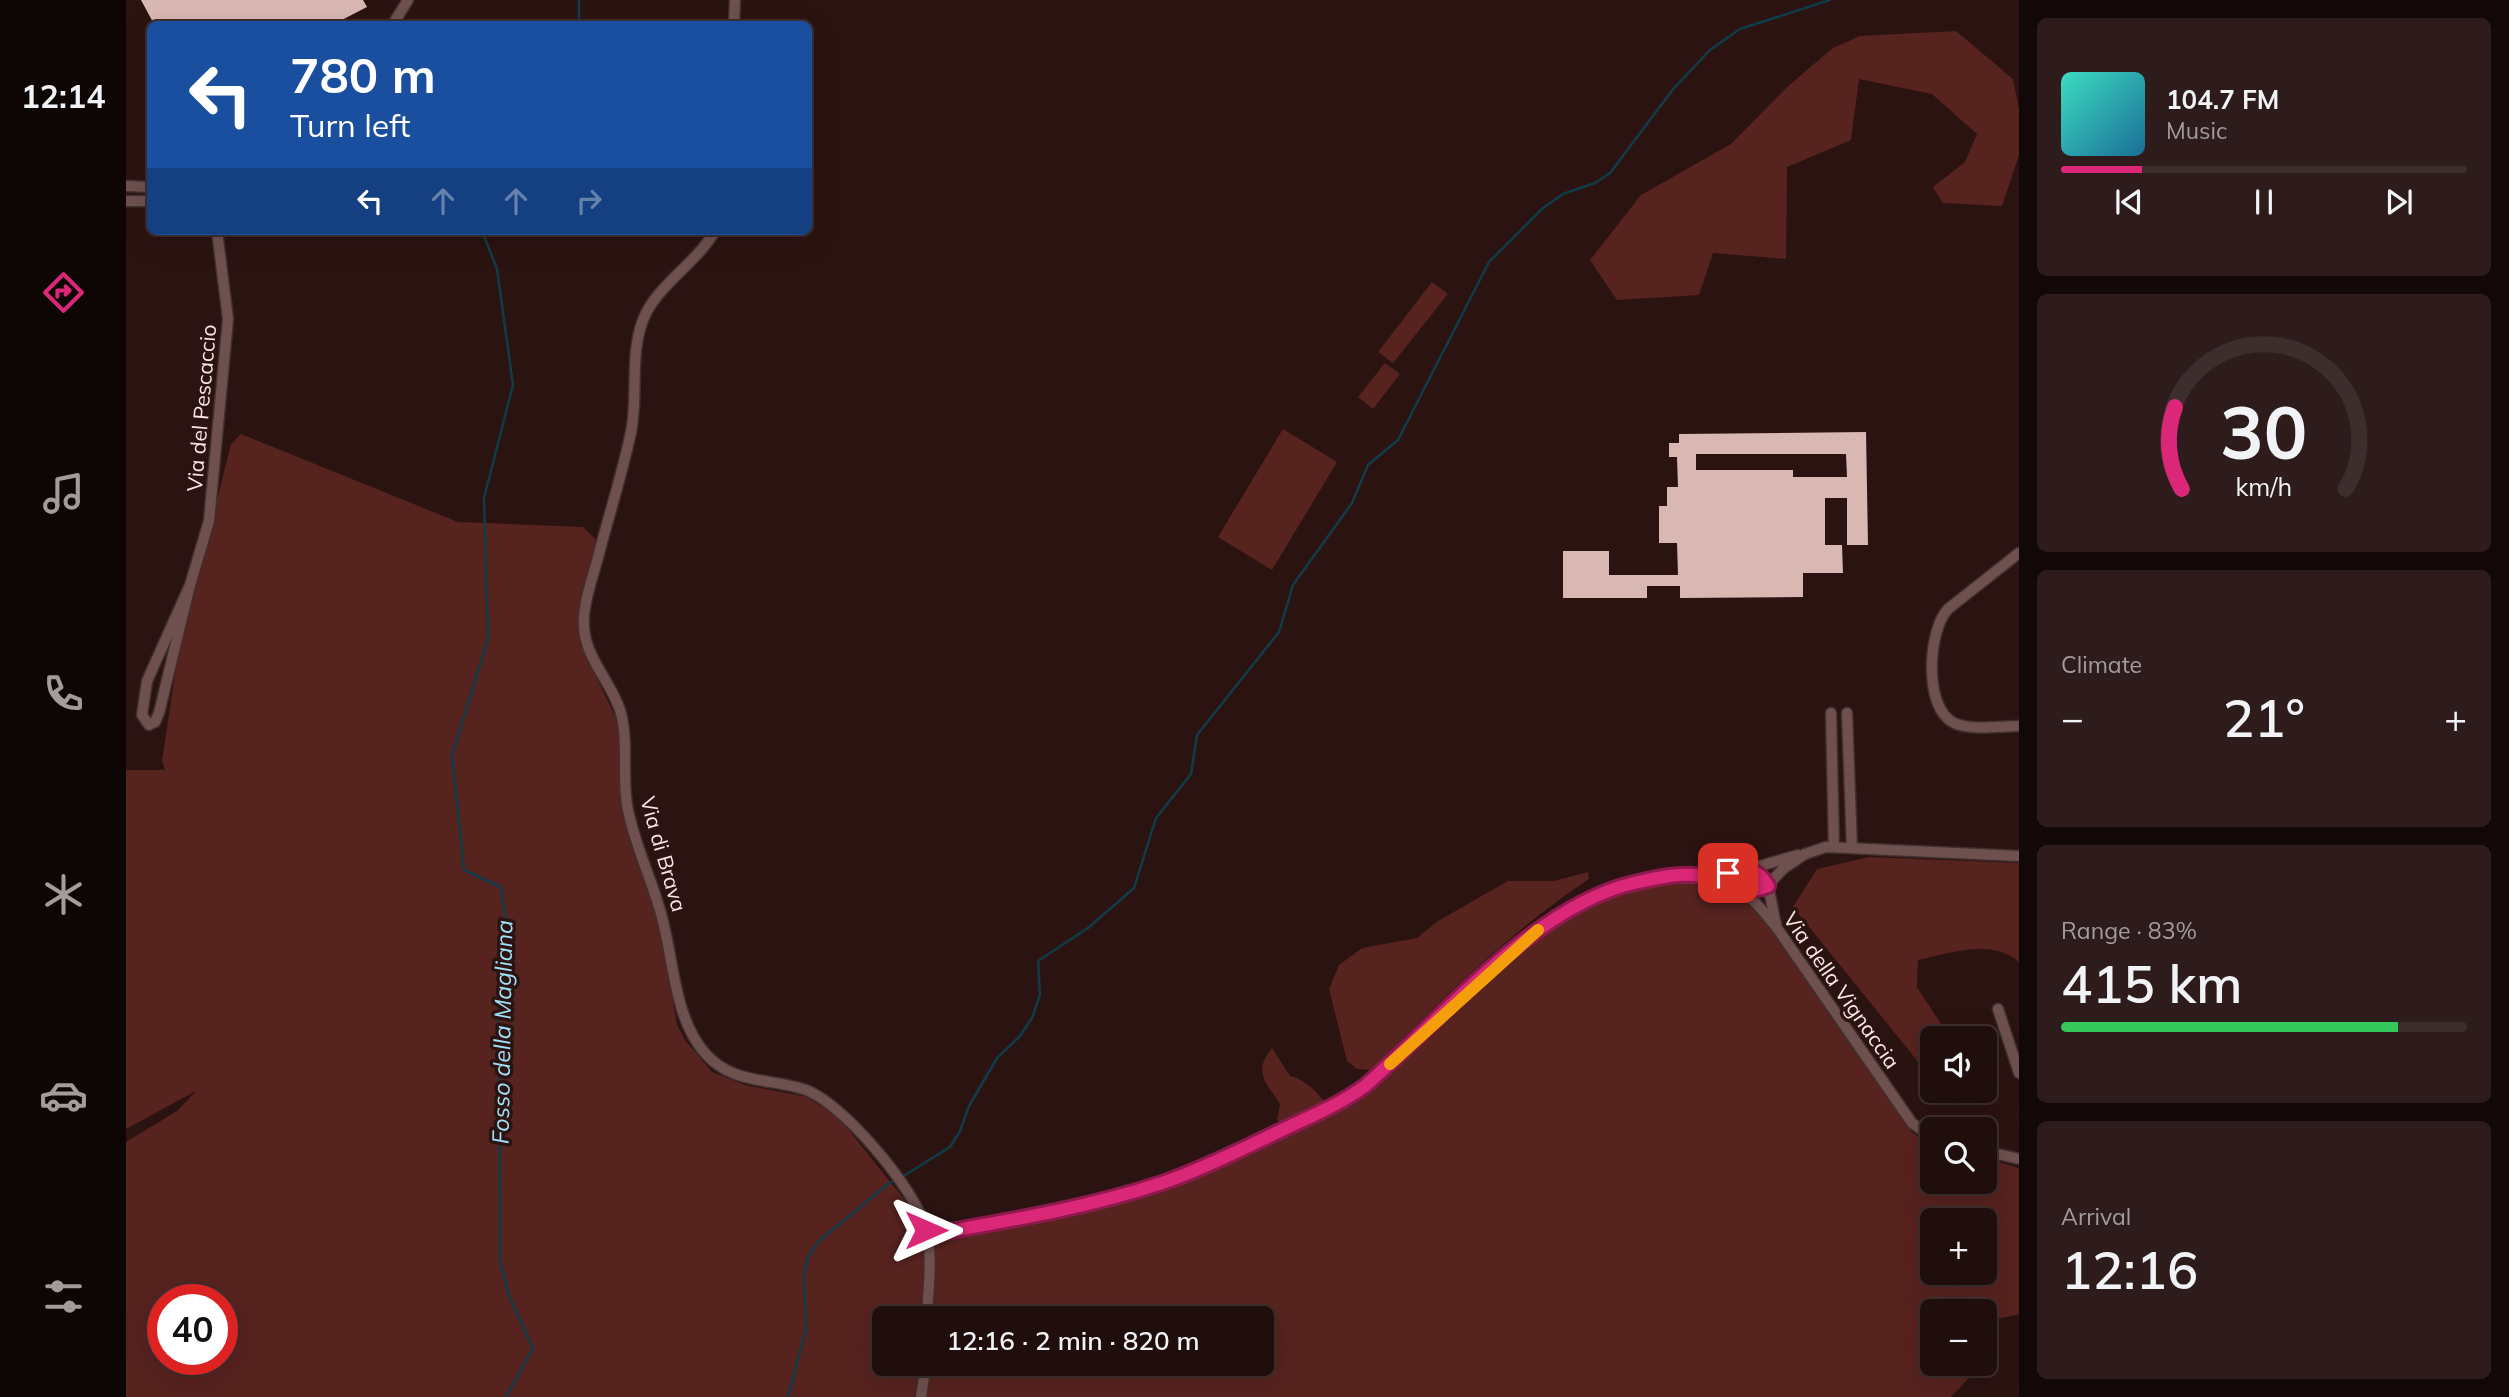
<!DOCTYPE html>
<html lang="en">
<head>
<meta charset="utf-8">
<style>
  body { margin:0; font-family:Mulish,sans-serif; background:#2d1c1b; color:#f1f3f6; height:100vh; display:flex; flex-direction:column; font-size:26px; white-space:nowrap }
  * { box-sizing:border-box; margin:0 }
  p { font-size:23px; color:#a29c9d }
  .icon { flex:none; width:38px; height:38px; fill:none; stroke:currentColor; stroke-width:2; stroke-linecap:round; stroke-linejoin:round }
  .map { position:relative; flex:1; overflow:hidden }
  .panel { display:flex; flex-direction:column; gap:18px; padding:18px; background:#120807; width:490px }
  .panel>* { flex:none }
  .hud { position:absolute; left:21px; top:21px; width:665px; height:214px; border-radius:10px; box-shadow:0 7px 28px #0002,0 0 0 2px #3d2e2e; background:#1a4fa0; color:#fff; overflow:hidden }
  .buttons { position:absolute; left:1794px; top:1026px; display:grid; gap:14px }
  .buttons a { display:grid; place-items:center; width:77px; height:77px; border-radius:10px; background:#200e0d; box-shadow:0 7px 28px #0002,0 0 0 2px #3d2e2e; font-size:35px }
  .speed { position:absolute; left:21px; top:1284px; display:flex; gap:14px; font-size:35px; font-weight:700; text-align:center }
  .speed>* { display:grid; place-content:center; width:91px; height:91px; border-radius:50%; background:#200e0d; box-shadow:0 7px 28px #0002,0 0 0 2px #3d2e2e; line-height:1 }
  .speed .limit { border:10px solid #d22; background:#fff; color:#111 }
  .pin { position:absolute; display:grid; place-items:center; width:60px; height:60px; color:#fff; margin:-30px; border-radius:14px; box-shadow:0 4px 10px #0006 }
  .me { position:absolute; width:77px; margin:-38px; rotate:90deg; stroke-linejoin:round; filter:drop-shadow(0 0 5px #0008) }
  .turn { display:flex; align-items:center; gap:24px; height:147px; padding:0 28px; font-size:32px }
  .turn .icon { width:91px; height:91px; stroke-width:2.5 }
  .turn b { display:block; font-size:49px; line-height:60px }
  .lanes { display:flex; align-items:center; height:66px; padding:0 28px; background:#0003; justify-content:center; gap:35px; direction:ltr }
  .lanes .off { opacity:.35 }
  .big { font-size:52px; font-weight:600; line-height:1.1 }
  .panel .tile { flex:1; display:flex; flex-direction:column; justify-content:center; gap:10px; min-width:0; padding:0 24px; border-radius:10px; background:#2d1c1b }
  .panel .dial { align-items:center; gap:0 }
  .dial svg { height:182px; overflow:visible; fill:none; stroke:#3d2e2e; stroke-width:7; stroke-linecap:round; text-anchor:middle }
  .dial text { fill:#f1f3f6; stroke:none }
  .song { display:flex; align-items:center; gap:21px }
  .cover { width:84px; height:84px; border-radius:10px; background:linear-gradient(135deg,hsl(170 70% 55%),hsl(200 70% 35%)) }
  .played { height:7px; border-radius:4px; background:linear-gradient(90deg,#db2777 20%,#3d2e2e 20%) }
  .keys { display:flex; justify-content:space-around; direction:ltr }
  .heat { display:flex; justify-content:space-between; align-items:center; font-size:38px; direction:ltr }
  .charge { height:10px; border-radius:5px; background:linear-gradient(90deg,#34c759 83%,#3d2e2e 0) }
  .trip { position:absolute; left:746px; top:1306px; width:402px; height:70px; border-radius:10px; background:#200e0d; box-shadow:0 7px 28px #0002,0 0 0 2px #3d2e2e; font-weight:600; line-height:70px; text-align:center }
  main { display:flex; flex:1; min-height:0 }
  .tabs { display:flex; flex-direction:column; width:126px; justify-content:space-around; align-items:center; background:#0d0605; color:#a29c9d }
  .tabs .icon { width:49px; height:49px }
  .tabs .on { color:#db2777 }
  .tabs b { font-size:32px; color:#f1f3f6 }
  .map>svg:first-child { display:block }
  .green { fill:#57231f; fill-rule:evenodd }
  .lines { fill:none; stroke-linecap:round; stroke-linejoin:round }
  .stream { stroke:#103c4a; stroke-width:2.5 }
  .building { fill:#d9b7b3; fill-rule:evenodd }
  .minor-casing { stroke:#402f2f; stroke-width:13 }
  .minor { stroke:#6e514e; stroke-width:10 }
  .route-casing { stroke:#8e194d; stroke-width:18 }
  .route { stroke:#db2777; stroke-width:12 }
  .slow { stroke:#f59e0b; stroke-width:12 }
  .labels { text-anchor:middle; dominant-baseline:central; stroke-width:7; stroke-linejoin:round; paint-order:stroke }
  .street-label { font-size:21px; fill:#f9e7e5; stroke:#2b1311 }
  .water-label { font-size:23px; font-style:italic; fill:#a2e1f8; stroke:#2b1311 }
</style>
</head>
<body>
<main>
<nav class="tabs">
<b>12:14</b>
<svg class="icon on" aria-label="directions" viewBox="0 0 24 24"><path d="M12 3l9 9-9 9-9-9zM9 14v-3h6M13 9l2 2-2 2"/></svg>
<svg class="icon" aria-label="music" viewBox="0 0 24 24"><path d="M9 18V5l10-2v13"/><circle cx="6" cy="18" r="3"/><circle cx="16" cy="16" r="3"/></svg>
<svg class="icon" aria-label="phone" viewBox="0 0 24 24"><path d="M5 4h4l2 5-3 2q2 4 5 5l2-3 5 2v4C11 20 4 13 5 4z"/></svg>
<svg class="icon" aria-label="climate" viewBox="0 0 24 24"><path d="M12 3v18M4 7l16 10M4 17L20 7"/></svg>
<svg class="icon" aria-label="car" viewBox="0 0 24 24"><path d="M5 17H2v-5l4-1 3-4h7l3 4 3 1v5h-3M9 17h6M6 11h13"/><circle cx="7" cy="17" r="2"/><circle cx="17" cy="17" r="2"/></svg>
<svg class="icon" aria-label="filters" viewBox="0 0 24 24"><path d="M4 7h16M4 17h16"/><circle cx="9" cy="7" r="2"/><circle cx="15" cy="17" r="2"/></svg>
</nav>
<div class="map">
<svg width="1893" height="1397" viewBox="0 0 1893 1397">
  <rect width="100%" height="100%" fill="#2b1311"/>
  <path class="green" d="M1830 31 1887 79 1893 109V155L1876 206 1817 203 1807 187 1839 162 1851 134 1806 94 1733 79 1725 140 1661 167 1660 259 1587 253 1573 295 1491 300 1464 260 1515 195 1605 144 1661 87 1707 48 1734 36Z
    M1306 282 1322 294 1267 363 1252 352Z
    M1259 363 1274 374 1247 409 1232 397Z
    M1157 429 1211 462 1146 570 1092 537Z
    M115 434 332 522 457 527 471 541 455 612 454 644 492 722 497 810 533 920 551 1025 559 1040 586 1072 619 1085 681 1097 713 1118 782 1204 796 1243 994 1202 1104 1160 1235 1094 1398 946 1441 916 1502 885 1585 881 1605 890 1630 909 1786 1132 1806 1146V1181H1858L1859 1158 1893 1168V1314L1859 1322 1858 1311H1806V1363H1857L1825 1397H0V1142L51 1111 70 1091 0 1129V770H39L36 761 51 661 105 444ZM1806 1220H1858V1272H1806ZM37 1300H96V1360H37ZM758 1318H1136V1363H758Z
    M1743 857 1893 863V962C1868 938 1822 953 1792 960L1791 987 1824 1038H1806V1079L1667 907 1691 869Z
    M1462 872 1463 879C1383 932 1313 1002 1245 1070L1231 1069 1221 1061 1203 989 1213 965 1236 948 1291 938 1312 921 1382 881H1428Z
    M1146 1048 1164 1076C1181 1080 1190 1092 1201 1104L1158 1125 1151 1120 1154 1104C1139 1081 1127 1072 1146 1048Z"/>
  <g class="lines">
    <path class="stream" d="M453 0V24
      M356 231 371 269 387 385 358 498 362 639 326 755 338 870 375 887 382 934 373 1011 374 1261 383 1296 407 1348 380 1397
      M776 1177 824 1147 834 1131 843 1106 871 1058 894 1036 906 1018 914 995 912 961 962 928 1008 888 1030 818 1065 774 1071 735 1153 632 1167 585 1226 503 1242 465 1272 440 1363 262 1417 208 1437 194 1469 183 1484 173 1548 88 1584 50 1614 29 1704 0
      M662 1397 680 1329 678 1273 682 1257 693 1241 762 1184 770 1180"/>
  </g>
  <path class="building" d="M15 0H237L241 7 208 24H28Z
    M1740 432 1742 545H1721V498H1699V545H1716L1717 573H1677V597L1554 598V586H1521V598H1437V551H1483V575H1552L1551 543H1533V506H1541V487H1552L1551 457H1543V443H1553V434ZM1570 454H1720L1721 477H1667V470H1570Z"/>
  <g class="lines">
    <g class="minor-casing">
      <path id="minor" d="M267 24 282 0
        M608 24 609 0
        M0 186 24 187
        M0 201H24
        M589 231C571 262 537 281 520 313 502 350 513 393 505 432 496 475 482 518 471 561 466 579 459 598 458 617 455 655 483 677 494 710 503 739 496 774 501 805 507 840 523 873 533 907 548 953 546 1014 578 1052 605 1084 641 1078 677 1089 715 1100 790 1190 800 1229 807 1256 802 1290 801 1318
        M1893 553 1822 609C1802 630 1797 708 1828 723 1846 731 1874 726 1893 726
        M64 585 33 713 29 722 23 725 16 715 21 681 64 585 83 521 102 319 91 231
        M1705 713 1708 847
        M1721 713 1726 848
        M1623 869C1647 876 1644 904 1650 924
        M1581 876 1623 869 1672 855
        M1617 892 1642 885 1658 868 1679 854 1700 847 1893 856
        M1872 1009 1893 1073
        M1858 1151 1893 1159
        M802 1235 958 1204 1040 1181 1118 1148 1216 1100 1239 1086C1330 1007 1415 892 1542 877 1568 874 1596 877 1618 893 1631 902 1641 916 1651 928L1786 1123 1806 1137
        M795 1397 800 1363"/>
    </g>
    <use href="#minor" class="minor"/>
  </g>
  <g class="lines">
    <g class="route-casing">
      <path id="route" d="M800 1230 802 1235C880 1221 961 1208 1036 1183 1077 1169 1116 1149 1154 1131 1183 1117 1213 1105 1239 1086 1316 1019 1408 906 1508 883 1530 878 1560 871 1582 877 1610 884 1611 897 1642 886 1631 867 1621 869 1602 873"/>
    </g>
    <use href="#route" class="route"/>
    <path class="slow" d="M1264 1064 1412 930"/>
  </g>
  <g class="labels">
    <g class="street-label">
      <text transform="translate(75 408) rotate(-85)">Via del Pescaccio</text>
      <text transform="translate(538 854) rotate(74)">Via di Brava</text>
      <text transform="translate(1716 990) rotate(55)">Via della Vignaccia</text>
    </g>
    <g class="water-label">
      <text transform="translate(376 1032) rotate(-89)">Fosso della Magliana</text>
    </g>
  </g>
</svg>
<div class="buttons">
<a><svg class="icon" aria-label="sound" viewBox="0 0 24 24"><path d="M4 9h4l5-4v14l-5-4H4zM17 9q2 3 0 6"/></svg></a>
<a><svg class="icon" aria-label="search" viewBox="0 0 24 24"><circle cx="10" cy="10" r="6"/><path d="M15 15l6 6"/></svg></a>
<a>+</a>
<a>−</a>
</div>
<div class="speed"><div class="limit">40</div></div>
<div class="pin" style="left:1602px;top:873px;background:#d93025"><svg class="icon" aria-label="arrive" viewBox="0 0 24 24"><path d="M6 21V4h12l-3 4 3 4H6"/></svg></div>
<svg class="me" style="left:800px;top:1230px" viewBox="-20 -20 40 40"><path d="M0-17L14 15 0 8-14 15z" fill="#db2777" stroke="#fff" stroke-width="4"/></svg>
<div class="trip">12:16 · 2 min · 820 m</div>
<div class="hud">
<div class="turn"><svg class="icon" aria-label="left" viewBox="0 0 24 24"><path d="M17 20v-9H6M10 6l-5 5 5 5"/></svg><div><b>780 m</b>Turn left</div></div>
<div class="lanes"><svg class="icon" aria-label="left" viewBox="0 0 24 24"><path d="M17 20v-9H6M10 6l-5 5 5 5"/></svg><svg class="icon off" aria-label="ahead" viewBox="0 0 24 24"><path d="M12 20V5M6 11l6-6 6 6"/></svg><svg class="icon off" aria-label="ahead" viewBox="0 0 24 24"><path d="M12 20V5M6 11l6-6 6 6"/></svg><svg class="icon off" aria-label="right" viewBox="0 0 24 24"><path d="M7 20v-9h11M14 6l5 5-5 5"/></svg></div>
</div>
</div>
<section class="panel">
<div class="tile">
<div class="song"><i class="cover"></i><div><b>104.7 FM</b><p>Music</p></div></div>
<div class="played"></div>
<div class="keys"><svg class="icon" aria-label="previous" viewBox="0 0 24 24"><path d="M18 5L8 12l10 7zM5 5v14"/></svg><svg class="icon" aria-label="pause" viewBox="0 0 24 24"><path d="M8 5v14M16 5v14"/></svg><svg class="icon" aria-label="next" viewBox="0 0 24 24"><path d="M6 5l10 7-10 7zM19 5v14"/></svg></div>
</div>
<div class="tile dial"><svg viewBox="0 0 100 80">
<path d="M14 69A42 42 0 1 1 86 69"/>
<path d="M14 69A42 42 0 0 1 11 33" stroke="#db2777"/>
<text x="50" y="56" font-size="32" font-weight="700">30</text>
<text x="50" y="72" font-size="11">km/h</text>
</svg></div>
<div class="tile"><p>Climate</p>
<div class="heat"><a>−</a><b class="big">21°</b><a>+</a></div>
</div>
<div class="tile"><p>Range · 83%</p><b class="big">415 km</b><div class="charge"></div></div>
<div class="tile"><p>Arrival</p><b class="big">12:16</b></div>
</section>
</main>
</body>
</html>
